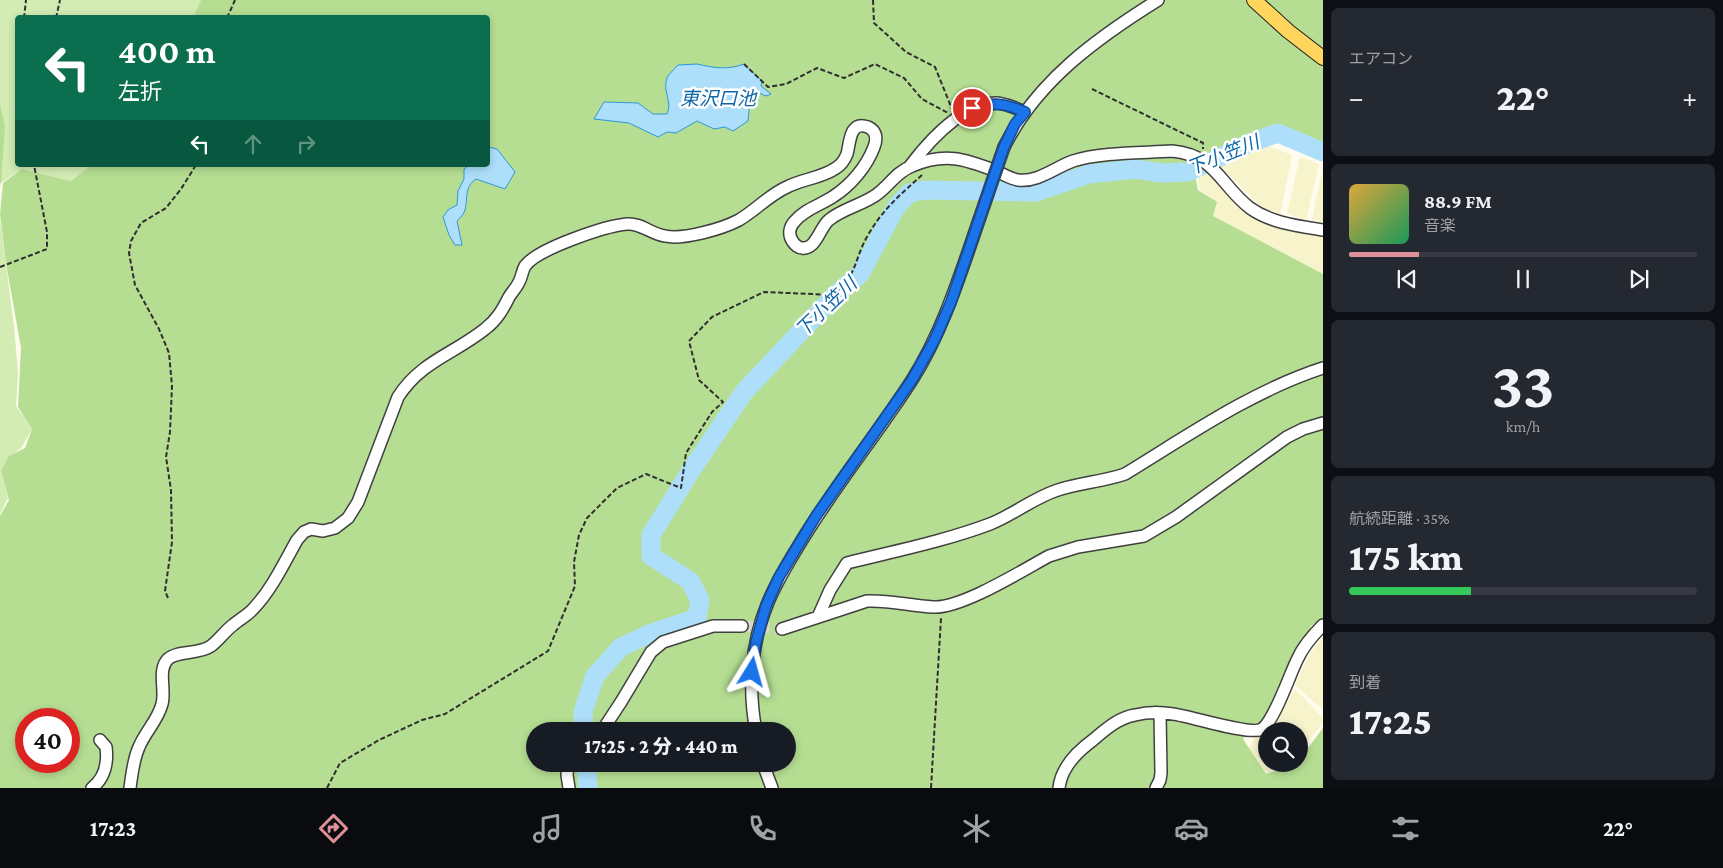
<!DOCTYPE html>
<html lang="ja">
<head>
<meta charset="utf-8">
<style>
  body { margin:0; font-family:"Crimson Pro","Noto Sans JP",serif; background:#242831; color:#f1f3f6; height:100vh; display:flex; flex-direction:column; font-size:19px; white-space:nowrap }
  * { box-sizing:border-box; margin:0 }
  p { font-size:16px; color:#9ea1a6 }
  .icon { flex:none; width:28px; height:28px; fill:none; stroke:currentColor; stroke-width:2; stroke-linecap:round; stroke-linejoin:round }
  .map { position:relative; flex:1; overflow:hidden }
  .drawer { display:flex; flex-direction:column; gap:8px; padding:8px; background:#0d0f14; width:400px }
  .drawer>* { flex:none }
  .guide { position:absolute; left:15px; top:15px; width:475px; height:152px; border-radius:5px; box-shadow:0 2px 8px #0003; background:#0b6e4f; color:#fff; overflow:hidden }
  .fabs { position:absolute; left:1258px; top:722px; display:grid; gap:10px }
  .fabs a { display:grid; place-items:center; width:50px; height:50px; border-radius:50%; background:#171b24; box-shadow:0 2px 8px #0003; font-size:25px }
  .speed { position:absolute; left:15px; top:708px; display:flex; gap:10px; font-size:25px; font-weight:700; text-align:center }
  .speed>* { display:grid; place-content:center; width:65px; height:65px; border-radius:50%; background:#171b24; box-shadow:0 2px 8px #0003; line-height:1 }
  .speed .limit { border:8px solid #d22; background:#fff; color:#111 }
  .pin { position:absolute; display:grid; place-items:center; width:42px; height:42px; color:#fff; margin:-21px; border:2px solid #fff; border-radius:50%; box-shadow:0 1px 5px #0007 }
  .me { position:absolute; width:55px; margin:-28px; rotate:8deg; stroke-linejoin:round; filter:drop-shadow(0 0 4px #0008) }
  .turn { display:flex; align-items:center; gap:18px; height:105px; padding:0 20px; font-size:22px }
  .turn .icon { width:65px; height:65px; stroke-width:2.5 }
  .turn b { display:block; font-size:35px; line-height:42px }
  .lanes { display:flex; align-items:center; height:48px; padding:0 20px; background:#0003; justify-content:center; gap:25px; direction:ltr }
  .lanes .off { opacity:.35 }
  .big { font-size:38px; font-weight:800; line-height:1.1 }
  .drawer .widget { flex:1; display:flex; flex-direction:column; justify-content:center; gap:8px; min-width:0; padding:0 18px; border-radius:8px; background:#242831 }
  .drawer .dial { align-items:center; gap:0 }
  .dial b { font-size:65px; line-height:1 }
  .song { display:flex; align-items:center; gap:15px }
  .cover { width:60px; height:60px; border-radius:8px; background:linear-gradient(135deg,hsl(40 70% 55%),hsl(150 70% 35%)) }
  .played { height:5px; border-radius:2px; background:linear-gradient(90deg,#de9298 20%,#363941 20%) }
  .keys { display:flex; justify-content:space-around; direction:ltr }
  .heat { display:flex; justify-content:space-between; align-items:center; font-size:28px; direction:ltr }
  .charge { height:8px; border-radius:4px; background:linear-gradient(90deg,#34c759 35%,#363941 0) }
  .trip { position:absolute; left:526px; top:722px; width:270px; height:50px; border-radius:25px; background:#171b24; box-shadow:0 2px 8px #0003; font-weight:800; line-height:50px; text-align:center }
  .dock { display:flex; height:80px; justify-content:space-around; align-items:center; background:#090b0e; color:#9ea1a6 }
  .dock .icon { width:35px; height:35px }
  .dock .current { color:#de9298 }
  .dock b { font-size:22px; color:#f1f3f6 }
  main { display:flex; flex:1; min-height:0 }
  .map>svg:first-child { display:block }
  .farmland { fill:#f7f3cb }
  .green { fill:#d2ecb3 }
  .forest { fill:#b5de92; fill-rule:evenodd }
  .water { fill:#addffb; stroke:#2f97d7 }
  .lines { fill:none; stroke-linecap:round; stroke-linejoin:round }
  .river { stroke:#addffb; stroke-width:19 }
  .minor-tunnel { stroke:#dbd7cb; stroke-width:11; stroke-dasharray:11 5.5; stroke-linecap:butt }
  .minor-casing { stroke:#404040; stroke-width:14 }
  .major-casing { stroke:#1e1e1e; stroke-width:16 }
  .path { stroke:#2f2f2f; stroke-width:2; stroke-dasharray:5 2.5; stroke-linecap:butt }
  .minor { stroke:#fff; stroke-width:11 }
  .major { stroke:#ffd55d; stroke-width:14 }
  .minor-bridge-casing { stroke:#404040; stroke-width:14; stroke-linecap:butt }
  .minor-bridge { stroke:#fff; stroke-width:11 }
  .route-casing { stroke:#114b97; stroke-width:12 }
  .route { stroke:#1a73e8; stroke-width:9 }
  .labels { text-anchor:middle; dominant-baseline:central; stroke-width:5; stroke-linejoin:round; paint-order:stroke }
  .water-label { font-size:19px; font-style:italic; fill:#0d67a8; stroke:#fff }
</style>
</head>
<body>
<main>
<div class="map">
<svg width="1323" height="788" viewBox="0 0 1323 788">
  <rect width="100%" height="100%" fill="#fffbed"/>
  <path class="farmland" d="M1263 144 1292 155 1280 215 1262 207 1220 166 1228 160Z
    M1300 157 1319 164 1306 220 1287 214Z
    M1323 168V222L1312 219Z
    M1208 169 1240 205 1289 230 1323 236V274L1213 216 1216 202 1200 189 1196 172Z
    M1323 637V710L1295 685 1309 655Z
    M1295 689 1323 718V723L1299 752V731H1266V764H1282L1266 774 1242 764 1256 734 1275 726Z"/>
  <path class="green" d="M0 0H201L193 17 18 18V165H91L71 181 22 169 1 183 0 188Z
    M0 218 14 326 18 373 16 406 32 429 21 448 9 458 1 471 8 498 0 514Z"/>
  <path class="forest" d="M201 0H1323V144L1269 131 1194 170 1198 190 1217 202 1213 216 1323 274V619L1311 626 1261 730 1248 731 1243 739 1266 774 1294 764H1299V760L1323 728V788H0V516L9 500 1 471 9 456 25 448 32 429 18 407 21 348 6 263 0 214 3 183 22 169 71 181 91 165H488V18L193 17ZM26 719H69V761H26ZM535 731H788V764H535Z
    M0 104 5 126 1 183 0 182Z"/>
  <path class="water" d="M697 64C714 68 728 70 744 64L762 81 761 86 771 94 766 96 759 93 750 99 748 121 733 131 725 127 714 129 697 121 676 133 667 132 658 137 629 123 594 119 604 102 638 103 653 114H667C673 102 662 91 667 78 669 73 675 69 678 65Z
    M488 147 497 149 515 172 505 189 476 179C464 187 468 198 465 210 464 214 460 218 457 221L462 245H455L449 235 443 217 448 210 457 205 458 191 464 179V169L469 165H488Z"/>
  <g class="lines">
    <path class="river" d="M584 731 583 712 595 676 621 647 649 634 697 618 700 600 690 581 651 556V535L692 469 744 392 835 295 860 274 896 207 909 193 924 190 1036 192 1089 174 1136 169 1161 173 1188 172 1250 143 1278 133 1323 152
      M586 764 588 788"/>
    <path class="minor-tunnel" d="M742 626 782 629"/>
    <g class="minor-casing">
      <path id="minor" d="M1004 147C1037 81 1097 38 1158 0
        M910 166C929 141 961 105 995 103 1006 103 1015 108 1025 112
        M818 617 830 590 847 563C895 551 945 541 990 524 1013 515 1032 499 1055 491 1077 483 1102 482 1125 474 1189 435 1252 391 1323 368
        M782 629 867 601C890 600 911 606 933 607 961 609 1023 570 1049 556L1078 547 1144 536 1176 517 1287 437 1303 429 1323 423
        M602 731 621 702 651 652 663 642 713 626H742
        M735 731 755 728
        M756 731C748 690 751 644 767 605 775 584 787 565 799 545 833 488 876 436 912 380 943 331 960 275 979 220
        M568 764 567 775 569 788
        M763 764 772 788
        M92 788C105 778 108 762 106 747L100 740
        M130 788C132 774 133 760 139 747 145 732 158 720 162 704 166 690 157 670 168 659 178 650 198 655 211 646 219 640 225 631 233 625 240 619 248 615 254 608 272 589 284 563 297 540L304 532 311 529 323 531 335 528 348 518 358 502 398 397C421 361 454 354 485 329 497 320 503 309 509 297 512 292 517 287 519 282 522 277 522 271 525 266 537 249 605 226 627 224 641 223 651 234 665 236 683 240 722 229 739 220 756 210 769 195 787 187 802 179 822 178 836 168 841 165 845 159 847 154 850 144 849 120 868 127 877 131 877 139 874 147 867 166 851 185 834 196 821 205 805 209 795 221 789 227 788 235 793 242 795 245 799 248 802 248 816 250 820 227 829 220 842 209 862 205 876 195 889 186 896 172 912 166 945 152 965 159 996 171 1003 174 1011 179 1018 180 1037 183 1056 167 1073 161 1100 152 1143 153 1172 151 1216 155 1220 185 1250 208 1271 223 1298 226 1323 230
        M1059 788C1061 768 1078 751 1093 740 1106 729 1118 718 1135 715 1147 712 1161 712 1173 714 1190 716 1251 736 1262 729 1275 720 1290 673 1298 658 1304 645 1313 635 1323 625
        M1156 788 1160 780 1161 773 1160 713"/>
    </g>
    <g class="major-casing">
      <path id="major" d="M1254 0 1288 31 1323 58"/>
    </g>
    <path class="path" d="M873 0 874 23 906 52 935 67 952 109
      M24 18 26 0
      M56 18 60 0
      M227 18 235 0
      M744 64 768 87 786 84 817 68 844 78 875 64 904 78 922 99 948 113
      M1092 89 1203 143V149
      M0 267 47 249V232L34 165
      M168 598 165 591 172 542 171 490 166 457 170 432 172 386 169 353 159 329 135 285 129 253 131 241 141 223 166 208 181 189 196 165
      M327 788 340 763 379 740 422 720 445 714 548 651 575 586 574 562 579 535 587 518 617 488 646 474 681 488 686 453 712 412 723 402 699 380 689 341 712 317 764 292 835 295C858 273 854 259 868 235 883 209 901 194 922 175
      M931 788 941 618"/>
    <use href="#minor" class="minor"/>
    <use href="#major" class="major"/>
    <g class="minor-bridge-casing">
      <path id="minor-bridge" d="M979 220 1004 147"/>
    </g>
    <use href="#minor-bridge" class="minor-bridge"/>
  </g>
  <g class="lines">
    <g class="route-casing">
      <path id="route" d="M752 672 756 642 766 606 779 577 816 516 912 380 934 341 951 302 1004 147 1015 124 1025 112C1004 103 994 102 972 108"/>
    </g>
    <use href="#route" class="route"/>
  </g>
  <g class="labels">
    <g class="water-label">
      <text x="718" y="98">東沢口池</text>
      <text transform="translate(1223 155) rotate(-22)">下小笠川</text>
      <text transform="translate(826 307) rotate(-44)">下小笠川</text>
    </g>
  </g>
</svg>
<div class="fabs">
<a><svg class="icon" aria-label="search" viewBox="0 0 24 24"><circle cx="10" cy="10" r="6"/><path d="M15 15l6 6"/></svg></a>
</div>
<div class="speed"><div class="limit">40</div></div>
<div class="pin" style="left:972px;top:108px;background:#d93025"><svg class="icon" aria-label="arrive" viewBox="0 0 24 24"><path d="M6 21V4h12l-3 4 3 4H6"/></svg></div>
<svg class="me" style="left:752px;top:672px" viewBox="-20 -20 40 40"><path d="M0-17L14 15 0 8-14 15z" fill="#1a73e8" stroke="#fff" stroke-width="4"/></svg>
<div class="trip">17:25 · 2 分 · 440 m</div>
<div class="guide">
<div class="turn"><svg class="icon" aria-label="left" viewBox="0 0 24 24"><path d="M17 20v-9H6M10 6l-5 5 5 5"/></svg><div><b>400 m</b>左折</div></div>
<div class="lanes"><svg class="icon" aria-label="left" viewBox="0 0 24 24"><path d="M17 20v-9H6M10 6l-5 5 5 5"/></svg><svg class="icon off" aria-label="ahead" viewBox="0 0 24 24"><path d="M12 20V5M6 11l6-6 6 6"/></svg><svg class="icon off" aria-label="right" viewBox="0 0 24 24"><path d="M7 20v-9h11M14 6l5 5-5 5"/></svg></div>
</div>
</div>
<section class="drawer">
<div class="widget"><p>エアコン</p>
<div class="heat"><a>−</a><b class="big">22°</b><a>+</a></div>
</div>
<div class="widget">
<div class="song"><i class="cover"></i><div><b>88.9 FM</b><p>音楽</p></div></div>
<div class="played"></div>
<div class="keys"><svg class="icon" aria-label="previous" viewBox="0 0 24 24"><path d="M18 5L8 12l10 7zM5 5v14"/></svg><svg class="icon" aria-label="pause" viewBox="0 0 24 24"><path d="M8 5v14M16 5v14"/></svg><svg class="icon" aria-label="next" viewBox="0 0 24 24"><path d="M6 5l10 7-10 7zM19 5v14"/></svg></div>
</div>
<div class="widget dial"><b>33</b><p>km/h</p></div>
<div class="widget"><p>航続距離 · 35%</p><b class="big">175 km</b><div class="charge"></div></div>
<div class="widget"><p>到着</p><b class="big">17:25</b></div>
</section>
</main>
<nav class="dock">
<b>17:23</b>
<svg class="icon current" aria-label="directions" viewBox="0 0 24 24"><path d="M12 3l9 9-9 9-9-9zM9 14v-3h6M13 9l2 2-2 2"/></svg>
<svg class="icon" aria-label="music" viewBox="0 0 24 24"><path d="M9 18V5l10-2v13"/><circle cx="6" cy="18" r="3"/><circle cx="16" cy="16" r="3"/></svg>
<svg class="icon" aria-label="phone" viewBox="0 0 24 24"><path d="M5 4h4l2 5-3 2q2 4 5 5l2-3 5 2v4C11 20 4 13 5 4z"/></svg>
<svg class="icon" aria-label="climate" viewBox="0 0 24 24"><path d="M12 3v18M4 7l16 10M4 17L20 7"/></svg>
<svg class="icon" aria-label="car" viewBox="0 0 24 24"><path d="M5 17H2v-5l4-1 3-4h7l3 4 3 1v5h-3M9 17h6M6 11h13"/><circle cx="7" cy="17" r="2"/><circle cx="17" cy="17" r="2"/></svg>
<svg class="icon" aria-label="filters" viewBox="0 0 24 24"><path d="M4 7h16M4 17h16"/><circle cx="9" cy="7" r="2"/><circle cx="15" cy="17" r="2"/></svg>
<b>22°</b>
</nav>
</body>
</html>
